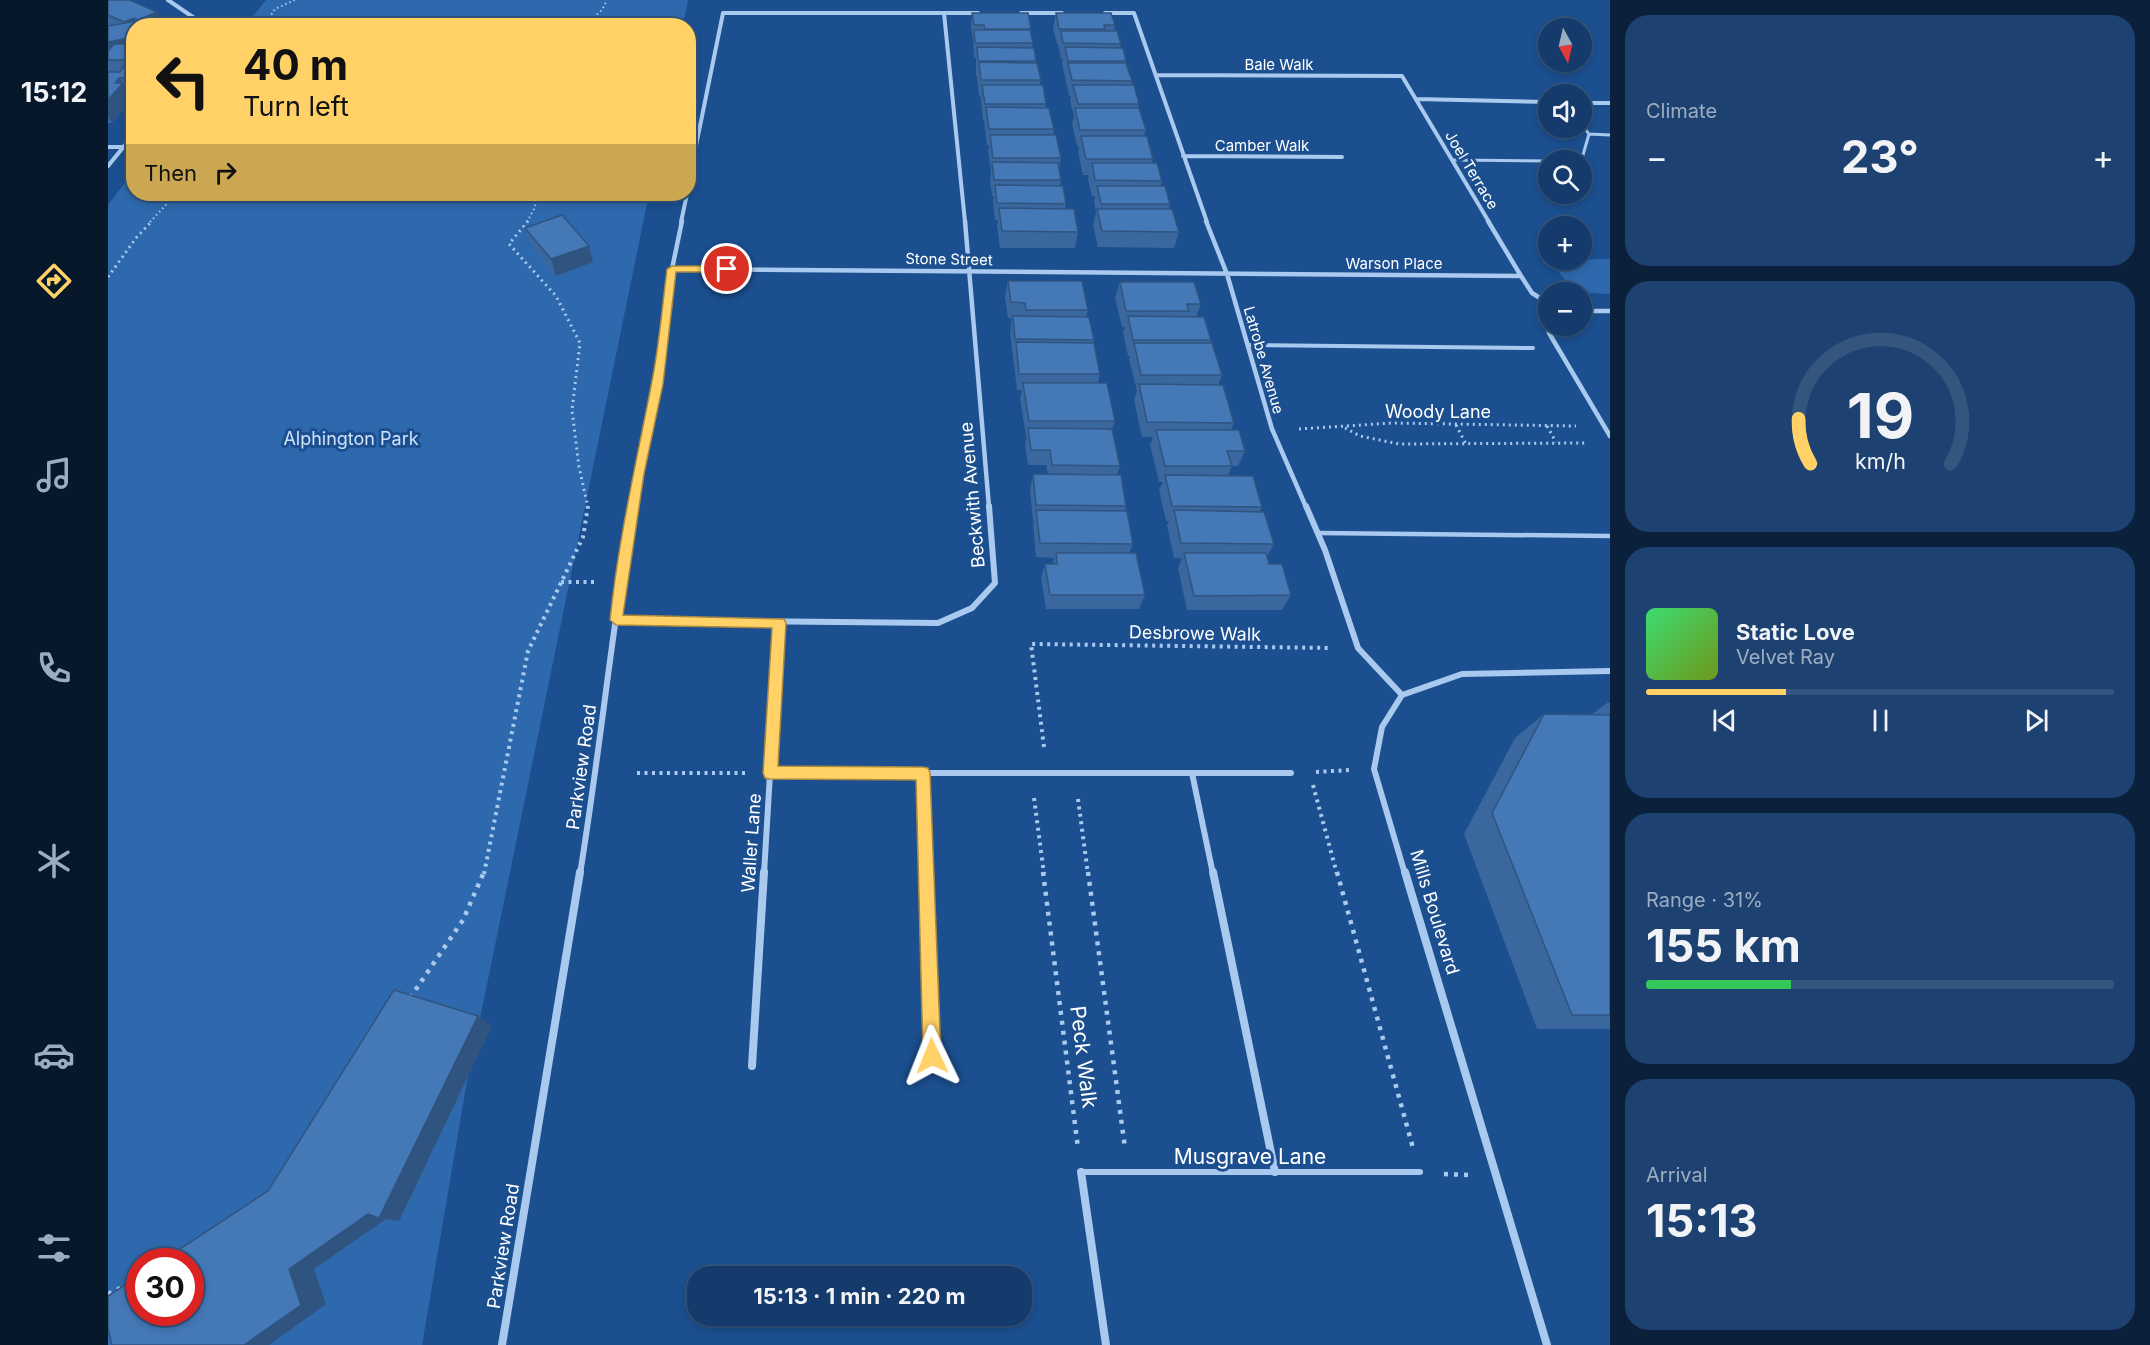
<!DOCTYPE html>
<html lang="en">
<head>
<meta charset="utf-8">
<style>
  body { margin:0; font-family:Inter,sans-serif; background:#1d4271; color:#f1f3f6; height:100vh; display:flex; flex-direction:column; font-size:22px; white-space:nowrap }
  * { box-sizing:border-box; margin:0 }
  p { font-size:20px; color:#9dadc1 }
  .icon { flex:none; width:33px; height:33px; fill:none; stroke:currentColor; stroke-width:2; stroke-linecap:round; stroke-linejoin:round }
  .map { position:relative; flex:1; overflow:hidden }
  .drawer { display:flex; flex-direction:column; gap:15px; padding:15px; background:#0b203b; width:540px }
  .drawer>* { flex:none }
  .banner { position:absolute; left:18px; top:18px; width:570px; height:183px; border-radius:24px; box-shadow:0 3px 9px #0003,0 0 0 2px #33557e; background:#ffd166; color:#111; overflow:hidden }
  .needle { width:39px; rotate:172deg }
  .fabs { position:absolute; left:1430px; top:18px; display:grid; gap:12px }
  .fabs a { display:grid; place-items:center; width:54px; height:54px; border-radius:50%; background:#143b6b; box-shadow:0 3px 9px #0003,0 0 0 2px #33557e; font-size:30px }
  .speed { position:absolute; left:18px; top:1248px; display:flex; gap:12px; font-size:30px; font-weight:700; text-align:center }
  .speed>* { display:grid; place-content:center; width:78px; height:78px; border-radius:50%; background:#143b6b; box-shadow:0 3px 9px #0003,0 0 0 2px #33557e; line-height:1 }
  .speed .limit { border:9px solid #d22; background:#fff; color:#111 }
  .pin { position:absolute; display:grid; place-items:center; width:51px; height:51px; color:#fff; margin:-26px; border:3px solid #fff; border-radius:50%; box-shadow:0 2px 6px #0007 }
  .me { position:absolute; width:66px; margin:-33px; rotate:358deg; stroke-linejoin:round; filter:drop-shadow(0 0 4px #0008) }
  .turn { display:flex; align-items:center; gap:21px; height:126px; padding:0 18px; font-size:27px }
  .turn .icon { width:78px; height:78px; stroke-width:2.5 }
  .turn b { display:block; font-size:42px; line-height:51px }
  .then { display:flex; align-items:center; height:57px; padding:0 18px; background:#0003; gap:12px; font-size:22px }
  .big { font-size:45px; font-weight:700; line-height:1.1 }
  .drawer .widget { flex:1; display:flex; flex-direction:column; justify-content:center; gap:9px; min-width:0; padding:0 21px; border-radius:24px; background:#1d4271 }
  .drawer .dial { align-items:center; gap:0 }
  .dial svg { height:156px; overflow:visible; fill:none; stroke:#33557e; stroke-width:7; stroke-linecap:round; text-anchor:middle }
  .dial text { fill:#f1f3f6; stroke:none }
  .song { display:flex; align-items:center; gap:18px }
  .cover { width:72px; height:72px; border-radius:9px; background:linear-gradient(135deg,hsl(140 70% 55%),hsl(80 70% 35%)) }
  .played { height:6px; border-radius:3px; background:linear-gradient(90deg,#ffd166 30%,#33557e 30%) }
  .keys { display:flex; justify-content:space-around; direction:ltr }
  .heat { display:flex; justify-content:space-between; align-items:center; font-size:33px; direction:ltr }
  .charge { height:9px; border-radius:4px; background:linear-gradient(90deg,#34c759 31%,#33557e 0) }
  .trip { position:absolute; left:579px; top:1266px; width:345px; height:60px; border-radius:24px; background:#143b6b; box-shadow:0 3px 9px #0003,0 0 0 2px #33557e; font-weight:700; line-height:60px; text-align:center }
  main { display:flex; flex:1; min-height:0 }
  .dock { display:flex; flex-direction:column; width:108px; justify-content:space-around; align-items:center; background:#08182b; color:#9dadc1 }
  .dock .icon { width:42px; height:42px }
  .dock .current { color:#ffd166 }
  .dock b { font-size:27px; color:#f1f3f6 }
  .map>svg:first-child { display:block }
  .green { fill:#2e69ad; fill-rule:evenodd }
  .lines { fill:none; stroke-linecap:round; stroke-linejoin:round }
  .path-far3 { stroke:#a9c9ee; stroke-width:2; stroke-dasharray:1.5 3; stroke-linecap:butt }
  .path-far2 { stroke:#a9c9ee; stroke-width:3; stroke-dasharray:2 4; stroke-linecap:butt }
  .path-far1 { stroke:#a9c9ee; stroke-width:4; stroke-dasharray:3 4.5; stroke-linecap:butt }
  .path { stroke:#a9c9ee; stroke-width:4.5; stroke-dasharray:4 6; stroke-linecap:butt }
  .lane-far3 { stroke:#a9c9ee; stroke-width:3 }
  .lane-far2 { stroke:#a9c9ee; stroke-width:4 }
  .lane-far1 { stroke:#a9c9ee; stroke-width:4.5 }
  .lane { stroke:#a9c9ee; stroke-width:6 }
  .street-far3 { stroke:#a9c9ee; stroke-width:4 }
  .street-far2 { stroke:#a9c9ee; stroke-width:4.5 }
  .street-far1 { stroke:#a9c9ee; stroke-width:6 }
  .street { stroke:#a9c9ee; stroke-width:8 }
  .wall { fill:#3a679d }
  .shaded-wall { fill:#305480 }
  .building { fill:#4478b7; stroke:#305480; stroke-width:1.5 }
  .route { fill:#ffd166; stroke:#a68842; stroke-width:1.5 }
  .labels { text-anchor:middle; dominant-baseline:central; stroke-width:6; stroke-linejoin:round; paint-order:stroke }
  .far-street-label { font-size:15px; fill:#fff; stroke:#1b4f8f }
  .street-label { font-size:18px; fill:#fff; stroke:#1b4f8f }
  .park-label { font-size:18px; fill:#cfe3fa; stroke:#1b4f8f }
  .near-street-label { font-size:21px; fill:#fff; stroke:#1b4f8f }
</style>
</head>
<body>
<main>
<nav class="dock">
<b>15:12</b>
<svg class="icon current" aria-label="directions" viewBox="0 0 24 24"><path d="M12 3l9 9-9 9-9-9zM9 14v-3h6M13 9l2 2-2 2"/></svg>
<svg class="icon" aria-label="music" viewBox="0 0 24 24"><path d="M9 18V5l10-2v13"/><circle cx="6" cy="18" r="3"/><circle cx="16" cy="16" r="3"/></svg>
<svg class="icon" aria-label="phone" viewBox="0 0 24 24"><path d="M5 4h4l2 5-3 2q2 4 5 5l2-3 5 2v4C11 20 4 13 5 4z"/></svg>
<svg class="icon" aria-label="climate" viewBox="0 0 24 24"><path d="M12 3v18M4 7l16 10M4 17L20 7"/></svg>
<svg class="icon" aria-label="car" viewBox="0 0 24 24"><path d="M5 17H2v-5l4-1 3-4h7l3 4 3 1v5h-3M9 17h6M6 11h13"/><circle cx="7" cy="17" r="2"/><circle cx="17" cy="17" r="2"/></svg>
<svg class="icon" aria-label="filters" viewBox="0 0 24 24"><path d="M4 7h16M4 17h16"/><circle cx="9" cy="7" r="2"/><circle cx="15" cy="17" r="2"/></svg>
</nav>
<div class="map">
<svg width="1502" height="1345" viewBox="0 0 1502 1345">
  <rect width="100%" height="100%" fill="#1b4f8f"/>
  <path class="green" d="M158 0H580L575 25H138Z
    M25 172 26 194H541L358 1087 314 1345H0V205ZM32 1262H82V1312H32Z
    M1502 259V294L1466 292 1442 260Z"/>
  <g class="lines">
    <path class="path-far3" d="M156 26 167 9 187 0
      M475 26 494 10 499 0
      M42 222 68 194
      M419 222 426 209 430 194"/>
    <path class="path-far2" d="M420 221 401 244 448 296 472 343 464 410 471 467 480 507
      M0 277 28 238 44 221
      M1348 425 1358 444
      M1439 426 1448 442
      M1237 428 1252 436 1291 444 1478 443
      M1191 429 1284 423 1468 426"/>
    <path class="path-far1" d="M453 582H487
      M936 747 923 644 1223 648
      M1208 772 1242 770
      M529 773H638
      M1205 785 1229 874
      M926 798 936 874
      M970 799 980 874
      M376 874 420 651 475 537 480 506"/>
    <path class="path" d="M935 872 970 1148
      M980 872 1017 1148
      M1229 872 1305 1148
      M302 998 355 920 376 872
      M1336 1174 1361 1175
      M0 1294 15 1287"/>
    <path class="lane-far3" d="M1473 124 1481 134 1502 135
      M1344 160 1440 161
      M1464 160 1475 155 1481 134"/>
    <path class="lane-far2" d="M1141 345 1425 348"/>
    <path class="lane-far1" d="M1210 533 1502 536"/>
    <path class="lane" d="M973 1172H1312"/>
    <path class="street-far3" d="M60 0 98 26
      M836 13 857 222
      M913 13H954
      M997 13H1026L1099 222
      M1048 75 1294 76 1381 222
      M1308 99 1440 102
      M1473 103H1502
      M0 147H15
      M1075 156 1234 157
      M0 166 26 134
      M580 185 615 13H870
      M573 222 579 194"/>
    <path class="street-far2" d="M857 221 881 507
      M1098 221 1119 274 1164 429 1198 507
      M1380 221 1413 276
      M564 269 1413 276 1424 293 1440 303
      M1439 303 1440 317
      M1473 311H1502
      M1441 326V333L1502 436
      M524 507 549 384 564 269 574 221"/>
    <path class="street-far1" d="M1198 506 1217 550 1250 648 1294 695
      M508 620 830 623 864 608 887 583 881 506
      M662 773H1183
      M815 773 818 874
      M1084 773 1105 874
      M472 874C492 751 504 628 525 506
      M656 874 671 623
      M1297 874 1266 769 1274 727 1294 695 1354 674 1502 671"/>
    <path class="street" d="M818 872 824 1056
      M1105 872 1167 1172
      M1297 872 1439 1345
      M644 1066 656 872
      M973 1172 998 1345
      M394 1345 472 872"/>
  </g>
  <path class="wall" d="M0 0 25 1 26 2 49 12 52 17 73 26H26V94H22L25 98 4 123H0Z
    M864 13 923 29 925 43 924 48 933 80 932 85 938 104V108L946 129 945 135 953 158 951 169 953 180 952 186 958 204 957 209 970 232 967 248H892L889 225 890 220H887L885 201 886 196H884L882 178 883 172 880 151 881 145H879L876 120H875L873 101V96H871L869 76H868V58H866L865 40 863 28Z
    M948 13 1007 25 1006 31 1013 44 1012 48 1018 61 1024 81 1023 85 1031 104 1030 108 1038 130 1036 136 1045 159 1044 163 1054 181 1053 186 1062 204 1061 209 1071 232 1066 248 990 247 985 225 988 212 986 202 987 196H984L980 179 981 175H975L970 152 971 146H969L964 124 966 116 962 101 963 96H961L954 63 955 59H953L950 44H949L945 28Z
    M417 228 485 262 448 276 422 244Z
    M900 281 980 310 978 317 986 340 985 343 992 374 990 383 1007 421 1004 429 1012 466 1009 475 1018 506 1017 511 1025 544 1021 553 1037 595 1031 609H938L933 578 937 564H945L946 558 928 557 925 525 926 520H925L922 490 925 474 940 475 938 465H920L917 444 919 436H918L912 399 914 390H909L902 332 904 318H900L897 297Z
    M1012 282 1093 304 1088 317 1103 340 1102 343 1114 375 1110 385 1126 423 1123 430 1137 451 1130 466H1124L1120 476 1154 507 1152 512 1166 544 1159 556 1161 564 1183 595 1174 610H1079L1070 568 1074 558H1066L1059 525 1061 521H1058L1051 490 1055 482H1051L1042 445 1045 437H1034L1026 400 1029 391 1021 359 1022 356H1020L1015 332 1017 327H1014L1007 298Z
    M1499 703H1502V1029H1429L1356 834 1407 738 1436 714 1483 715Z"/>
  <path class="shaded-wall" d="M49 12 57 26H34L30 20Z
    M26 18 30 26 25 37 16 22Z
    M26 37V55L0 60V42Z
    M11 78 25 98 4 123 0 116V100L7 83Z
    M481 246 485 262 448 276 443 259Z
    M370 1016 384 1026 291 1221 278 1219 206 1269 218 1304 161 1345H136L181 1269Z"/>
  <path class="building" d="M0 0H23H22L49 12 30 20 26 18 16 22 0 15Z
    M864 13H920L923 29H877L876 25H866Z
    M948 13H1003L1007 25H996L997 29H951Z
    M62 15 64 22 70 21 72 26H26V37L0 42V26Z
    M866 30H922L925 43H867Z
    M953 31H1009L1013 44 955 43Z
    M6 44H26V75L23 78H11L7 83H15L0 100V72H12L20 60H0V51Z
    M869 47 926 48 928 61H870Z
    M957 47 1015 48 1018 61H960Z
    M871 62 929 63 933 80H873Z
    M960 63H1018L1024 81 964 80Z
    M874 85H935L938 104H877Z
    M965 85H1026L1031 104H970Z
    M878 107 941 108 946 129H881Z
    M967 108H1031L1038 130H972Z
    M882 135H948L953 158H885Z
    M973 136H1039L1045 159H978Z
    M884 162 950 163 953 180H886Z
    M984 163H1049L1054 181 987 180Z
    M887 185 955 186 958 204 889 203Z
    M989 186H1057L1062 204H993Z
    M891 208 966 209 970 232 894 231Z
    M989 209H1064L1071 232 994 231Z
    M454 215 481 246 443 259 417 228Z
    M900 281H974L980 310H918L917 303 903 302Z
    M1012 282H1086L1093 304H1079L1081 311H1018Z
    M905 316 981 317 986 340 907 339Z
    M1020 316 1096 317 1103 340H1025Z
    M908 342 986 343 992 374H911Z
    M1026 343H1104L1114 375H1033Z
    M915 383H999L1007 421H921Z
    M1031 384 1115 385 1126 423 1039 422Z
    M920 428 1004 429 1012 466 944 465 942 450H923Z
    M1048 430H1131L1137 451H1119L1124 466H1057Z
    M925 474 1013 475 1018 506 928 505Z
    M1057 475 1145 476 1154 507 1064 506Z
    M928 510 1019 511 1025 544 932 543Z
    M1066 510 1156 512 1166 544 1073 543Z
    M948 553H1028L1037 595H942L937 564H949Z
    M1076 553H1158L1161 564H1174L1183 595 1086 596Z
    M1436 714 1502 715V1015H1464L1384 813Z
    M286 990 370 1016 271 1218 260 1214 181 1269 193 1305 136 1345H4L0 1328V1296L32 1275V1312H82V1262H52L160 1191Z"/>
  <path class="route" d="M564 266H619L624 269 619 272H568L555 384 536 474 515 615 676 619 678 623 670 766 815 767 820 768 822 773 833 1056 830 1062 824 1065 818 1062 815 1056 808 780 662 779 657 778 655 773 664 628 508 625 502 620C510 541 528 464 543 386 551 348 554 308 559 269Z"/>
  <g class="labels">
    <g class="far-street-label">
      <text x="1171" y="64">Bale Walk</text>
      <text x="1154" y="145">Camber Walk</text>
      <text transform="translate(1364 170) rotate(59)">Joel Terrace</text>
      <text transform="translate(841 259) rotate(1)">Stone Street</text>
      <text x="1286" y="263">Warson Place</text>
      <text transform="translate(1156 360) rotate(74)">Latrobe Avenue</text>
    </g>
    <g class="street-label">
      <text x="1330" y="411">Woody Lane</text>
      <text transform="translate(864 495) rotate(-95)">Beckwith Avenue</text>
      <text transform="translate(1087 633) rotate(1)">Desbrowe Walk</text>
      <text transform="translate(473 767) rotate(-82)">Parkview Road</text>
      <text transform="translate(643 843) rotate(-86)">Waller Lane</text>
      <text transform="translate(1327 912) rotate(73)">Mills Boulevard</text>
      <text transform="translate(395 1246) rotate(-81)">Parkview Road</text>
    </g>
    <g class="park-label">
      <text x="243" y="438">Alphington Park</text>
    </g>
    <g class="near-street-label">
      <text transform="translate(976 1057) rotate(83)">Peck Walk</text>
      <text x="1142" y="1156">Musgrave Lane</text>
    </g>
  </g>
</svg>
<div class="fabs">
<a><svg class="needle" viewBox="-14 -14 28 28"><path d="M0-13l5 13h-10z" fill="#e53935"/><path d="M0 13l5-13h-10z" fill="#9dadc1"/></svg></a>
<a><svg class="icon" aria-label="sound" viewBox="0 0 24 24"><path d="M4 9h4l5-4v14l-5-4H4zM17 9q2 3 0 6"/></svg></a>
<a><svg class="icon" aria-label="search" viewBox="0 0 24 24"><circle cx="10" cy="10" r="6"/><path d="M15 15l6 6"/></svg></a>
<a>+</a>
<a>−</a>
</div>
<div class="speed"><div class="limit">30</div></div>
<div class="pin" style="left:619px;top:269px;background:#d93025"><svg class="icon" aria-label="arrive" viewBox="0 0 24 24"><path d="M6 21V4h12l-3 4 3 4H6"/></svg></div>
<svg class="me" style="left:824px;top:1056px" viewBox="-20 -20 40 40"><path d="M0-17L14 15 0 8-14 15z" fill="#ffd166" stroke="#fff" stroke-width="4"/></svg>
<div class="trip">15:13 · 1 min · 220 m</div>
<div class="banner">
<div class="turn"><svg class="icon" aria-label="left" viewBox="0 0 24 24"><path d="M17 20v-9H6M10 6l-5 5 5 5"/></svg><div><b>40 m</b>Turn left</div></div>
<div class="then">Then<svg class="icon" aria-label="right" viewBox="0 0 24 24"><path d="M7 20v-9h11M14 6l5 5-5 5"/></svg></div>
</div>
</div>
<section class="drawer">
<div class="widget"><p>Climate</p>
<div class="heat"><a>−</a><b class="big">23°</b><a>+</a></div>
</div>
<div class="widget dial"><svg viewBox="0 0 100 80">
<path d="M14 69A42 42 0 1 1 86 69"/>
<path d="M14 69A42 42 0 0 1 8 46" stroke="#ffd166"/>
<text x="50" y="56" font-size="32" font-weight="700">19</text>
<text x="50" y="72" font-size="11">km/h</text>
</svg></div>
<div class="widget">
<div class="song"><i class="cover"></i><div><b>Static Love</b><p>Velvet Ray</p></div></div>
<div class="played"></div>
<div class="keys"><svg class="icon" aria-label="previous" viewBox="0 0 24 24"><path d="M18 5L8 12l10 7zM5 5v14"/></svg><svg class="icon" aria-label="pause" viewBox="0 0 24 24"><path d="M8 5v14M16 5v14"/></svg><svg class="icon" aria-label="next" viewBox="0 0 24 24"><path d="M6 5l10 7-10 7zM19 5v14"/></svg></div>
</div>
<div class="widget"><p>Range · 31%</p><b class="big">155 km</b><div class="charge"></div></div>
<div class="widget"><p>Arrival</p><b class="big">15:13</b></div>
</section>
</main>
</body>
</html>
